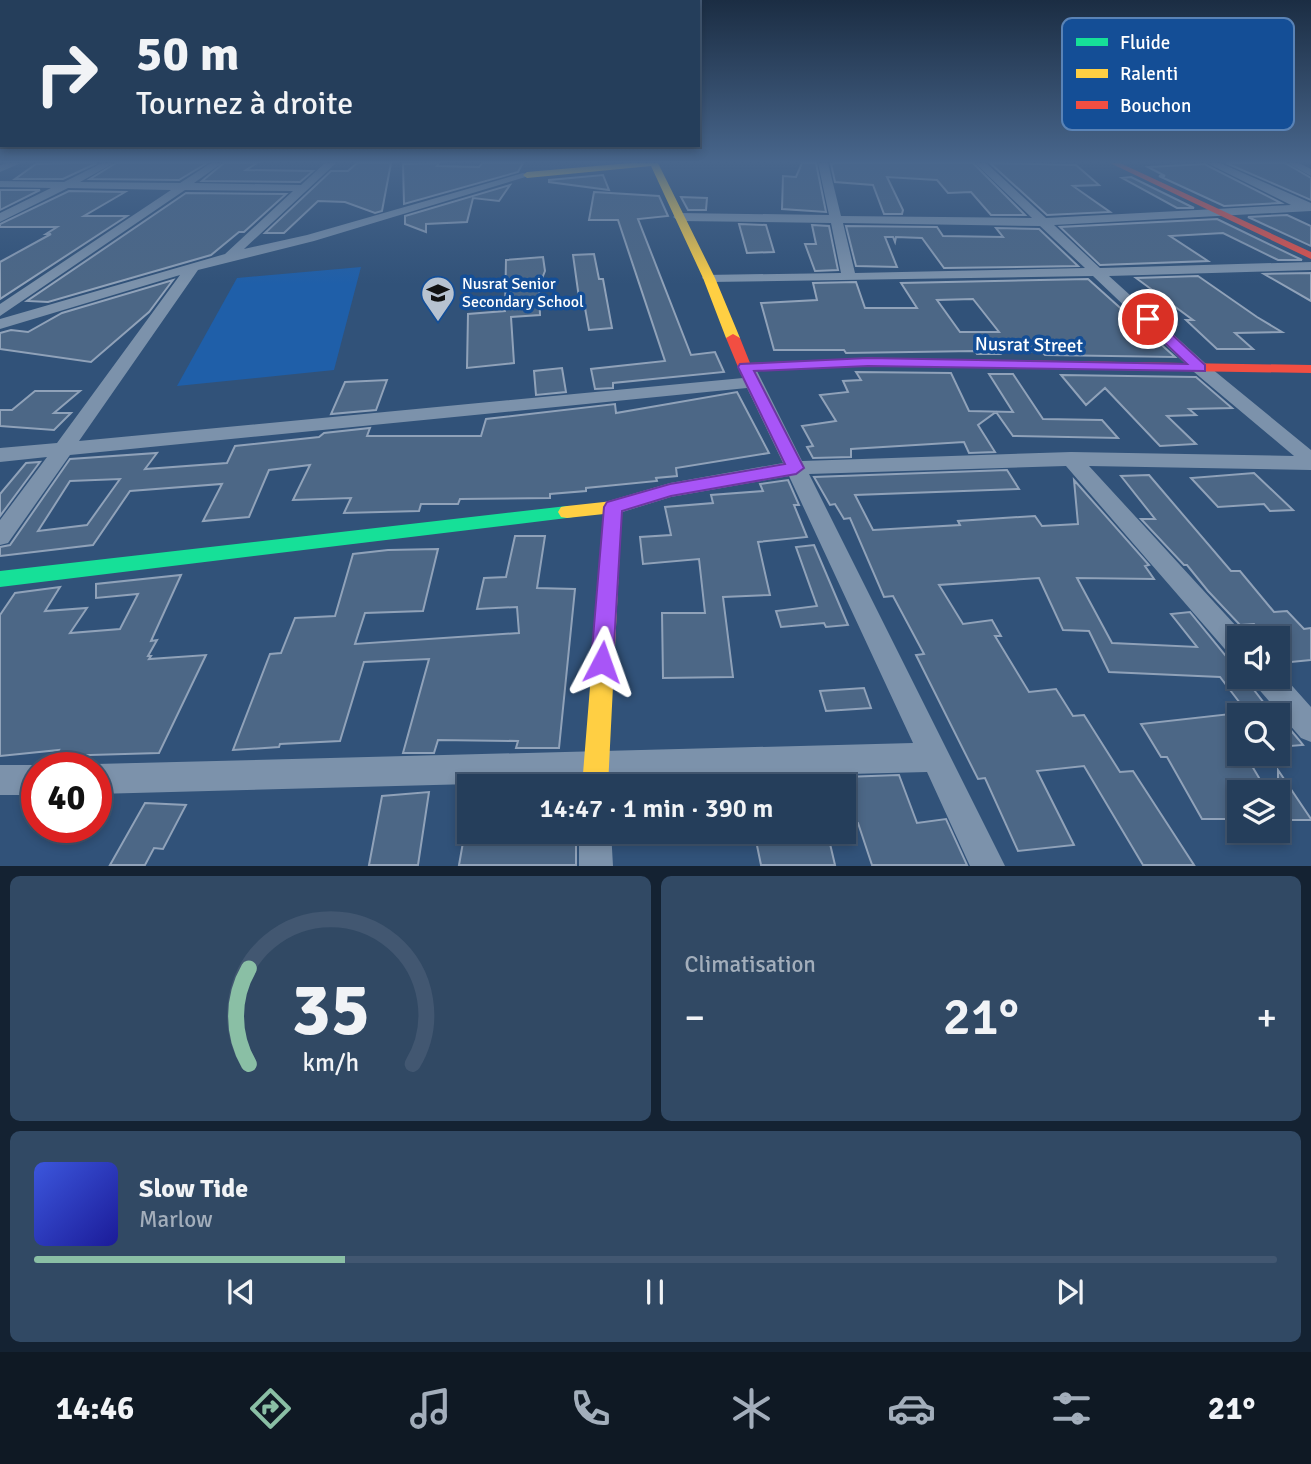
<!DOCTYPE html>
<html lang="fr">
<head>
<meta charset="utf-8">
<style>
  body { margin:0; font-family:Signika,sans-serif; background:#314964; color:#f1f3f6; height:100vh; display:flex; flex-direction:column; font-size:26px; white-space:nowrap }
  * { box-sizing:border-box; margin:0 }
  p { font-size:23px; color:#a3aebb }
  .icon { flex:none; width:38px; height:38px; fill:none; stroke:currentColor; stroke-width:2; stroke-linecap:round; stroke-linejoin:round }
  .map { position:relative; height:866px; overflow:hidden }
  .drawer { display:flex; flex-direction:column; gap:10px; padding:10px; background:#142232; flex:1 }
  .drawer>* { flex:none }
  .top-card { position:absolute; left:0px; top:0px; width:700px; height:147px; box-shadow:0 4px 10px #0003,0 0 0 2px #425771; background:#253e5b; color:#f1f3f6; overflow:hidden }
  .buttons { position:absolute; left:1227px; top:626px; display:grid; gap:14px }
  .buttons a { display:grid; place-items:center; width:63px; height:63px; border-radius:0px; background:#253e5b; box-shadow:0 4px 10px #0003,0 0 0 2px #425771; font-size:35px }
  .speed { position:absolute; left:21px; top:752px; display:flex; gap:14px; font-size:35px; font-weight:700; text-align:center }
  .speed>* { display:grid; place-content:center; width:91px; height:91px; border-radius:50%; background:#253e5b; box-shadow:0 4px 10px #0003,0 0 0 2px #425771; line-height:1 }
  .speed .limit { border:10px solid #d22; background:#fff; color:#111 }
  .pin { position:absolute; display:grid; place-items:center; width:60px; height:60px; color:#fff; margin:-30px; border:4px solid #fff; border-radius:50%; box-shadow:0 2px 7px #0007 }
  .me { position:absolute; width:77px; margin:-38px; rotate:4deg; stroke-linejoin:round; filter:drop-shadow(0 0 5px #0008) }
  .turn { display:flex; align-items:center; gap:24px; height:147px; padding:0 21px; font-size:32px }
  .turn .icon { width:91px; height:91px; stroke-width:2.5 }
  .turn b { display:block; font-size:49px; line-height:60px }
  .big { font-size:52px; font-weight:600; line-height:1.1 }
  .drawer .widget { flex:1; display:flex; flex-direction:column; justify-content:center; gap:10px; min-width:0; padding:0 24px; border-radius:10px; background:#314964 }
  .drawer .dial { align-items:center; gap:0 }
  .dial svg { height:182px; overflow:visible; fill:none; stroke:#425771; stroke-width:7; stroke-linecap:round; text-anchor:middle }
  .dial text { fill:#f1f3f6; stroke:none }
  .song { display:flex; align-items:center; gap:21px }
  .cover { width:84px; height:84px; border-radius:10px; background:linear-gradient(135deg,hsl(230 70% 55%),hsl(240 70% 35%)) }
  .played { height:7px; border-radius:4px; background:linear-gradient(90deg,#8abfa5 25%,#425771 25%) }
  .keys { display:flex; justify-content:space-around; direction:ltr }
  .heat { display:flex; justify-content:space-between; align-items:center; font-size:38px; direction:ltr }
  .drawer .tiles { flex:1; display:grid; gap:10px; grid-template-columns:1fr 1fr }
  .widget:last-child { grid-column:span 2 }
  .trip { position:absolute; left:457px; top:774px; width:399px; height:70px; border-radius:0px; background:#253e5b; box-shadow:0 4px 10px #0003,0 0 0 2px #425771; font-weight:600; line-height:70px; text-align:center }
  .tab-bar { display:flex; height:112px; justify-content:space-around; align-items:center; background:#0f1924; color:#a3aebb }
  .tab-bar .icon { width:49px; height:49px }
  .tab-bar .current { color:#8abfa5 }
  .tab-bar b { font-size:32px; color:#f1f3f6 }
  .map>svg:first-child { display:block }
  .green { fill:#1f5fa9 }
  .building { fill:#4c6786; stroke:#90a2b9; stroke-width:2; fill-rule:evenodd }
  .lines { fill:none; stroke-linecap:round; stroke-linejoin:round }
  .street { fill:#7c92ab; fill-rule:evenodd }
  .fast { fill:#16e098; fill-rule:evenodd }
  .slow { fill:#ffcf43; fill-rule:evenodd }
  .jam { fill:#f24e42; fill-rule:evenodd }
  .route { fill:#a855f7; stroke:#6d37a1; stroke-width:2 }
  .labels { text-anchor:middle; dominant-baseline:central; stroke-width:7; stroke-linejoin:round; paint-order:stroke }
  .far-poi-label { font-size:16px; fill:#fff; stroke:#144e96; text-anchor:start }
  .street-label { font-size:19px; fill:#fff; stroke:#144e96 }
  .key { fill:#144e96; stroke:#5a83b6; stroke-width:2 }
  .key-label { font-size:19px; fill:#fff }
</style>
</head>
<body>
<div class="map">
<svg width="1311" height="866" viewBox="0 0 1311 866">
  <rect width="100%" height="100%" fill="#315279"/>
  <path class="green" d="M361 267 334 370 177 386 237 278Z"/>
  <path class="building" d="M70 163H97L63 179H15L36 164Z
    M116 163H207L179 180 90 179Z
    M224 163H257L246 170 313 171 300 182 202 181Z
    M357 163H391L382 211 375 213 345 202 318 201 284 233H265L331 171H348Z
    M439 163 437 166 479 167 482 163H523L518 172 404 204 403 164Z
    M802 163H816L826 212 782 209 783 176 796 177Z
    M835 163H973L1025 215H991L971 192 948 193 937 180 887 177 903 210 902 214H884L873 185 835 182 831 164Z
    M990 163 1076 165 1099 185 1073 186 1110 212 1047 215Z
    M1226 163H1285L1311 178V200Z
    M1205 164 1206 165 1281 203 1224 206 1159 176H1165L1148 167Z
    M603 175 609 190 549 182V180Z
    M1131 177 1194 208H1177L1122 178Z
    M510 185 499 201 473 198 467 222 426 224V232L405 224V216Z
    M0 190H40L0 210Z
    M69 191 125 192 84 216H127L0 299V262L51 234H46L57 227H0V224Z
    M594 192 659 196 668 216 638 219 691 355 715 352 724 372 613 383V388L595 389 591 369 665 361 618 220H589Z
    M186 193 286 194 244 232H239L211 255 48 302 27 301Z
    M681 197 707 198 706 210H688Z
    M1287 215 1311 226V246L1248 217Z
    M1217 219 1302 260H1278L1223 233 1170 236 1208 261 1100 265 1060 227Z
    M739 224 766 225 774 252 747 253Z
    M812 225 829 226 838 270 815 271 805 244H816Z
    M846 226 937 227 943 236 1003 237 996 228 1039 229 1078 266 944 268 922 238 896 237 895 242 893 237H885L897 267 856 266Z
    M594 254 599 279H603L612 328 589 330 583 297 579 298 573 255Z
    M543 257 545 271 539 286 540 315 511 317 514 363 467 368 468 314 505 311 506 260Z
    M1311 273V301L1264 274Z
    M1198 276 1257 317 1282 332 1235 333 1253 349H1217L1186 320H1193L1136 278Z
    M1088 279 1175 357 1045 355 1042 352H1003L1001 354H977L975 351 846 353 844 350H774L761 303 817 300 813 283 856 282 865 308H917L901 283ZM973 299 999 332H960L937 300Z
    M173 280 149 312 91 362 0 349V333L11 330 28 332 62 313Z
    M562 368 566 392 536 395 534 371Z
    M856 372 951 373 969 411 1013 412 989 374H1013L1043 419 1102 420 1118 438 1013 436 996 412 978 425 995 452 969 453 964 442 851 449V457L813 458 807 447 813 446 802 426 836 421 820 395 848 392 843 381 861 380Z
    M1061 375 1196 377 1232 408 1189 409 1196 415 1167 416 1196 444 1160 446 1105 388 1086 405Z
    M387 380 376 410 331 414 345 382Z
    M35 391H80L54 413H71L54 430 0 426V410H12Z
    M737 392 769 453 676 468 677 476 656 478 657 481 586 488V491L550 494V498L460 499 458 504H421L419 511 344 513 351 498 293 500 310 465 269 470 249 517 203 521 222 484 130 491 93 545 0 556V547L10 545 70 459 157 453 145 469 227 463 235 446 319 437 324 433 370 428 367 436H481L486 419 615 404 616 413ZM120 479 87 525 38 531 70 481Z
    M40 462 0 516V494L26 463Z
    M1007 470 1019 489 855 495 873 530 960 525 958 521 1035 516 1042 526 1078 524 1074 480 1149 565 1145 566 1154 579 1077 578 1112 643 1197 647 1171 614 1190 612 1239 672V677H1244L1274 716H1250L1220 677 1109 672 1089 631 1063 630 1039 578 939 585 963 624 992 620 1001 636H995L1029 692 1056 689 1073 716 1084 715 1120 772 1133 771 1194 865H1143L1084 766 1037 771 1074 845 1018 851 985 778 978 779 916 655 924 654 893 596 884 597 850 518 844 519 835 504 830 505 814 477Z
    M1254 473 1293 510 1270 511 1264 504 1218 507 1191 478Z
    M1149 475 1231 571H1240L1274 612 1287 611 1304 629 1311 628V660L1291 662 1278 649V639H1268L1254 624 1240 625 1208 591 1187 565H1184L1141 519H1155L1121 476Z
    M788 480 799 505H794L807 537 758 542 770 595 723 597 733 677 663 678 662 613H705L699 559 643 564 640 537 671 535 665 507 713 503 711 495 763 491 760 484Z
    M515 536H545L537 588 575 589 559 748H516L518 741 438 740 434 753H403L429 659 364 662 340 741 280 744 279 747 233 750 270 654 281 653 295 618 335 616 353 554 388 550 438 549 423 611 365 613 355 644 519 633 517 607 477 609 484 578 506 577Z
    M814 545 848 625 826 627 824 623 781 627 776 611 817 606 796 547Z
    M181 575 151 641 157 640 148 656H151L149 659 206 655 159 753 56 756 59 750 0 756V615L15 593 60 587 45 611 87 608 70 633 120 629 138 594 96 598V584Z
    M864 688 871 708 826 711 820 691Z
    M1239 713V766H1252L1268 793H1239V819H1202L1167 757H1161L1141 724Z
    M1278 715 1299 740 1303 745 1278 747Z
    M1278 770 1311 819V820H1278Z
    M899 775 917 823 946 819 967 865H872L858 823 844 825V777Z
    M429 792 418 865H369L382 796Z
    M145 803 186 805 163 849 154 848 145 865H110Z
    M465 831H576V865H459Z
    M754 831H827L835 865H761Z"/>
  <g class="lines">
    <path class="street" d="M7 163H21L0 172V165Z
      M102 163H114L80 182 180 183 211 163H222L194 183 301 185 325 163H336L244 249 307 235 523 173 532 175 314 241 198 270 79 441 743 378 739 371 748 366 757 371 802 461 1071 452 1294 456 1194 372 1093 276 709 282 702 278 704 275 841 273 831 223 679 221 673 217 679 213 829 215 818 163H828L841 216 1032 218 975 163H986L1046 218 1291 205 1207 163H1220L1311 203V211L1054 225 1100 268 1311 262V270L1109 276 1206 364 1311 450V470L1089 466 1248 639H1239V658L1230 655 1066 466 809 474 1005 866H970L927 772 96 794V768H85L96 764 913 743 789 476 671 497 613 515 605 512 602 507 605 502 670 483 783 463 747 388 70 455 8 543 0 545V520L47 457 0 462V448L57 443 180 275 0 329V319L225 254 293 191 185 190 0 316V304L171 190 68 188 0 222V213L51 188 0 187V181L64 182ZM843 223 1040 226 1085 268 855 273Z
      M1287 163H1299L1311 169V176Z
      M1278 670 1311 707V742L1301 738 1256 686 1252 677H1278Z
      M0 765H37L46 768H37V795H0Z
      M579 831H611L613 866H579Z"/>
    <path class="fast" d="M567 506 573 507 576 512 573 517 567 518 0 587V571Z"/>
    <path class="slow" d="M630 163H658L715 278 740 338 738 341 733 342 726 338 703 278 651 166 527 178 523 175 527 172Z
      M613 501 619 503 622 507 608 786H582L604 514 567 518 561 517 558 512 561 507 567 506Z"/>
    <path class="jam" d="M1110 163H1120L1311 252V259Z
      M733 334 740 338 750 363 868 358 1311 365V373L868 366 745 371 738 367 726 338Z"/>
  </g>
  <linearGradient id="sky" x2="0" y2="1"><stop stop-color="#1b2d43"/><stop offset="0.57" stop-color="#48668c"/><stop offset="1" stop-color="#48668c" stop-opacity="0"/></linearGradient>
  <rect width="1311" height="284" fill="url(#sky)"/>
  <path class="route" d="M1148 316 1153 317 1205 365V371L868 366 754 371 804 468 796 474 671 496 622 511 613 662 610 669 602 672 594 669 591 662 604 507 607 502 670 484 785 464 738 367 740 364 868 358 1187 364 1143 322 1142 319Z"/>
  <defs>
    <g id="school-pin" transform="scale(1.75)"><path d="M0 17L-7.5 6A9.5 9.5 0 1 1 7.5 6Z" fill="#b7c2d0" stroke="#144e96"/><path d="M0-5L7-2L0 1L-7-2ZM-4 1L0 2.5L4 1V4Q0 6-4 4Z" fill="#111"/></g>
  </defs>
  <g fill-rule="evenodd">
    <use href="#school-pin" x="438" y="293"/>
  </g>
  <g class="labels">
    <g class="far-poi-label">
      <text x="462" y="284">Nusrat Senior<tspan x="462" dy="18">Secondary School</tspan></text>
    </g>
    <g class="street-label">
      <text transform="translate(1029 345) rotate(1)">Nusrat Street</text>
    </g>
  </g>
  <rect x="1062" y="18" width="232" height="112" rx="10" class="key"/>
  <rect x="1076" y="38" width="32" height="8" fill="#16e098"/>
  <rect x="1076" y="69" width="32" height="9" fill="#ffcf43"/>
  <rect x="1076" y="101" width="32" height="8" fill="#f24e42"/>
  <g class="key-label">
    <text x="1120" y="49">Fluide</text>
    <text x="1120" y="80">Ralenti</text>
    <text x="1120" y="112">Bouchon</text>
  </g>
</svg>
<div class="buttons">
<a><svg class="icon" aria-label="sound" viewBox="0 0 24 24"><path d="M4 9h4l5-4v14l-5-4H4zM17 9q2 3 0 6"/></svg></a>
<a><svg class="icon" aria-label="search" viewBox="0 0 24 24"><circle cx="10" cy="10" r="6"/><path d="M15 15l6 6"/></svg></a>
<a><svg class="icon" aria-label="layers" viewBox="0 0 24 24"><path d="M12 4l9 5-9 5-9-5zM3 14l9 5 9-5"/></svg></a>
</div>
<div class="speed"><div class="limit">40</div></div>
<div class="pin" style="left:1148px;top:319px;background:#d93025"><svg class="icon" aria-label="arrive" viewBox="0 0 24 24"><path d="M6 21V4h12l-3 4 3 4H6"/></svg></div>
<svg class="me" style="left:602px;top:662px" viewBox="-20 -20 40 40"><path d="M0-17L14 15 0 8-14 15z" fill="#a855f7" stroke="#fff" stroke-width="4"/></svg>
<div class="trip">14:47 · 1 min · 390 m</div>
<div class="top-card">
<div class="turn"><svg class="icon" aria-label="right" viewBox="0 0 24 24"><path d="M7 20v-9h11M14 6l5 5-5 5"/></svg><div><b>50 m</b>Tournez à droite</div></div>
</div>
</div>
<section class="drawer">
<div class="tiles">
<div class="widget dial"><svg viewBox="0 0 100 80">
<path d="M14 69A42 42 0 1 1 86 69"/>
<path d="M14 69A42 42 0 0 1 14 27" stroke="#8abfa5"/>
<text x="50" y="56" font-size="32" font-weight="700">35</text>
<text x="50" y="72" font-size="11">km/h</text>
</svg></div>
<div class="widget"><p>Climatisation</p>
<div class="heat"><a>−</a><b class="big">21°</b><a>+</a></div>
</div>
<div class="widget">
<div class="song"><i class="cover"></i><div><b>Slow Tide</b><p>Marlow</p></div></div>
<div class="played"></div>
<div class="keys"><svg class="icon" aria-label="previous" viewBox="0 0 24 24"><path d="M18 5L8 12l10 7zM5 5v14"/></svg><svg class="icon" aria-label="pause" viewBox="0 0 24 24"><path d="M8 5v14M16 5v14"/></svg><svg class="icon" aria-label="next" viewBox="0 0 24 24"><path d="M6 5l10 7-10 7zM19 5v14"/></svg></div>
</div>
</div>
</section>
<nav class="tab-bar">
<b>14:46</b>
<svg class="icon current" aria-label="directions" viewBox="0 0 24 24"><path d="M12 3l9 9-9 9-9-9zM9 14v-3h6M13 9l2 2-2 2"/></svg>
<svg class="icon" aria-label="music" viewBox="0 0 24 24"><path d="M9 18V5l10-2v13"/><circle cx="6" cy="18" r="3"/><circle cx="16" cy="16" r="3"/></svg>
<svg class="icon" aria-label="phone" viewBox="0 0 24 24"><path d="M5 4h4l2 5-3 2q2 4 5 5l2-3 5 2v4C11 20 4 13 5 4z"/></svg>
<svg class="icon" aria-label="climate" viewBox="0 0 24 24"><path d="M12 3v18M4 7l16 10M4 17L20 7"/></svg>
<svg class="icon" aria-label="car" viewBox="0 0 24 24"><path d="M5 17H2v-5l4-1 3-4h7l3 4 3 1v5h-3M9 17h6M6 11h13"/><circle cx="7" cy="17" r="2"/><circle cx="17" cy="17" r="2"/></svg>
<svg class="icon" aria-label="filters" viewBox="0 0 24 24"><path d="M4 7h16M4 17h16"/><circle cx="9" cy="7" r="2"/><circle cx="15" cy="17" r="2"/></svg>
<b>21°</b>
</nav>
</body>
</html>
